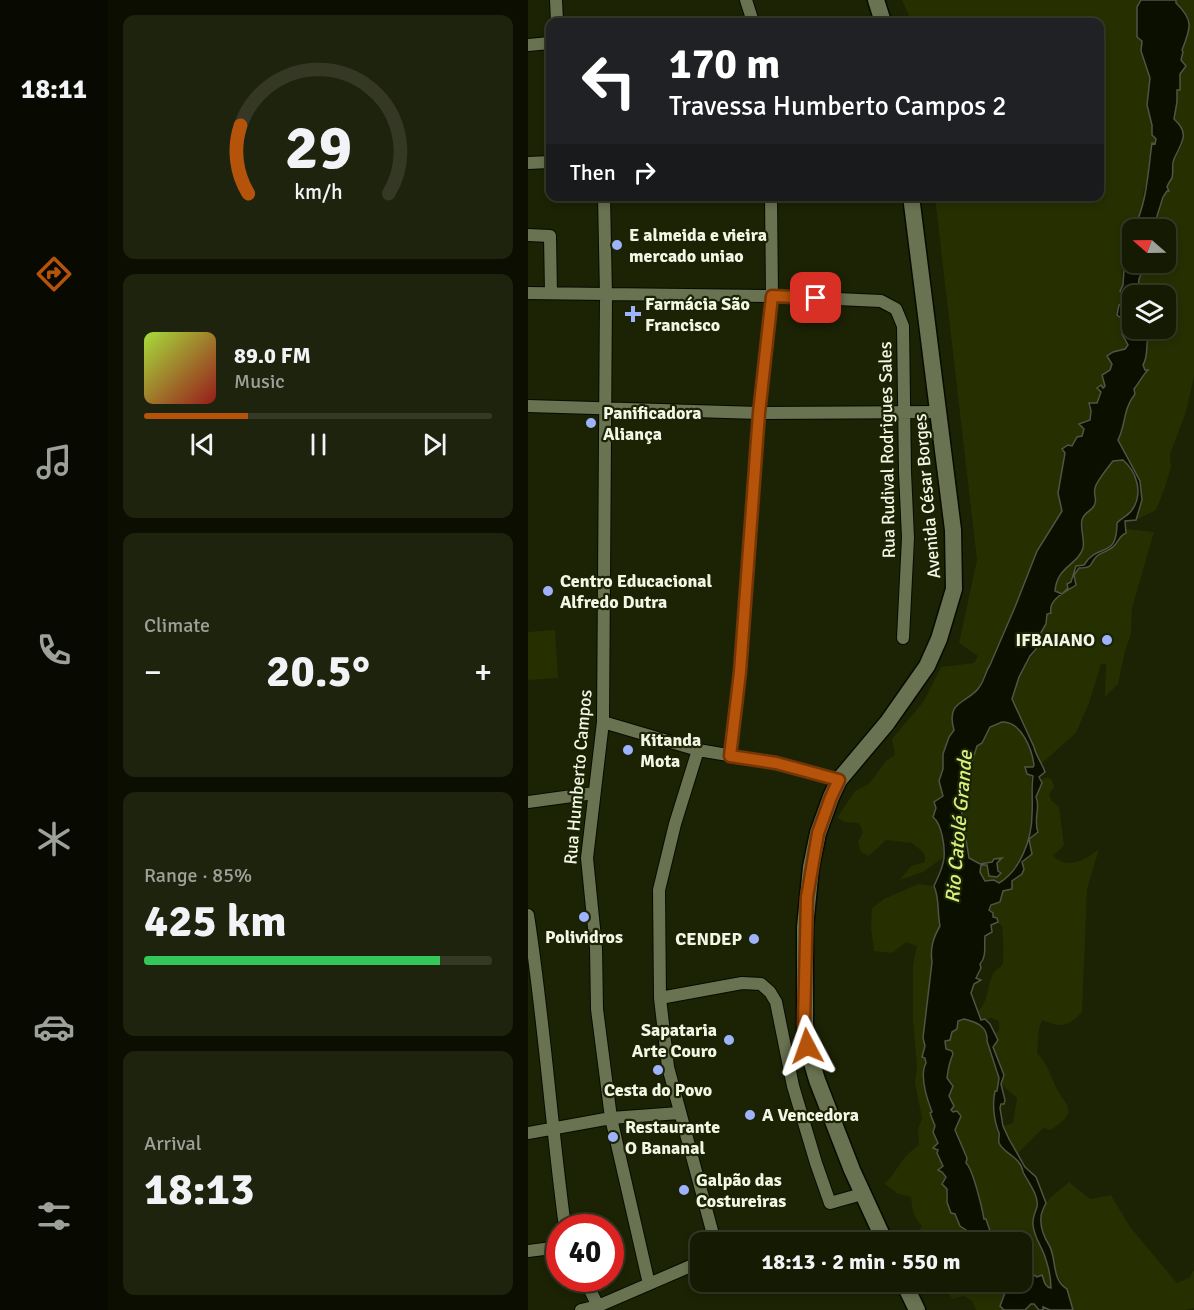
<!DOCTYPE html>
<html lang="en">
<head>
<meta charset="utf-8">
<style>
  body { margin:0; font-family:Signika,sans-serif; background:#1e230d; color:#f1f3f6; height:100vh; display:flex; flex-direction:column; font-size:22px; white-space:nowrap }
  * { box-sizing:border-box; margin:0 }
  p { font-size:20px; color:#9da19a }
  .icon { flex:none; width:33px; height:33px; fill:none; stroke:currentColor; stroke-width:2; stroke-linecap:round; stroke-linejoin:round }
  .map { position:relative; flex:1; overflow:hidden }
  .sheet { display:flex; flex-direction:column; gap:15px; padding:15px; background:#0c0e02; width:420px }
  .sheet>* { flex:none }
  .hud { position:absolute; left:18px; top:18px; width:558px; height:183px; border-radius:12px; box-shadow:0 3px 9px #0003,0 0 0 2px #343825; background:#202124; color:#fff; overflow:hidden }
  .needle { width:39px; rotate:290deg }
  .fabs { position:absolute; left:594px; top:219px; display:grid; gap:12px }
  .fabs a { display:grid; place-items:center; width:54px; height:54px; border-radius:12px; background:#151a03; box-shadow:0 3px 9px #0003,0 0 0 2px #343825; font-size:30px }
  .speed { position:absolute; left:18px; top:1214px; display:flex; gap:12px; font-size:30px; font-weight:700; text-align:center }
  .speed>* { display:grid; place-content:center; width:78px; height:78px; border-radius:50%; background:#151a03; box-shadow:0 3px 9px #0003,0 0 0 2px #343825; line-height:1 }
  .speed .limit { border:9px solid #d22; background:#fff; color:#111 }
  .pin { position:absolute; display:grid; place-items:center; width:51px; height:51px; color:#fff; margin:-26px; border-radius:12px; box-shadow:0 3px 9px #0006 }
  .me { position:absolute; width:66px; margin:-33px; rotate:356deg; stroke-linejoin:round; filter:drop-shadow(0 0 4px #0008) }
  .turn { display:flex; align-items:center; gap:21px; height:126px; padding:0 24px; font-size:27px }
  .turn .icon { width:78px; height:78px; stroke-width:2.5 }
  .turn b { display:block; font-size:42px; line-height:51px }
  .then { display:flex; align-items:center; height:57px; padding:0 24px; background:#0003; gap:12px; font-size:22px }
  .big { font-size:45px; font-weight:700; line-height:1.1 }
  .sheet .widget { flex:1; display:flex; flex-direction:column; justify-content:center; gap:9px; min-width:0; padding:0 21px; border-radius:12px; background:#1e230d }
  .sheet .dial { align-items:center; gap:0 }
  .dial svg { height:156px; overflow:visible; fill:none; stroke:#343825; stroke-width:7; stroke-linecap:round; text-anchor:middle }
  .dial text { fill:#f1f3f6; stroke:none }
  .song { display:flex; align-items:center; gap:18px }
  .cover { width:72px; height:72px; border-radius:9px; background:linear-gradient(135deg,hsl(80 70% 55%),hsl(0 70% 35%)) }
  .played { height:6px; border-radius:3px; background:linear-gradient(90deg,#b45309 30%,#343825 30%) }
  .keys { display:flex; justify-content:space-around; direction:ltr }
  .heat { display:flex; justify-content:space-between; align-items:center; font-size:33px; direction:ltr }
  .charge { height:9px; border-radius:4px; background:linear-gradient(90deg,#34c759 85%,#343825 0) }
  .trip { position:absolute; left:162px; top:1232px; width:342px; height:60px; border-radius:12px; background:#151a03; box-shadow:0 3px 9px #0003,0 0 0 2px #343825; font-weight:700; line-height:60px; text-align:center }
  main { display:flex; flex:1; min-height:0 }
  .dock { display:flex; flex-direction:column; width:108px; justify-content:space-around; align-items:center; background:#080a01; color:#9da19a }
  .dock .icon { width:42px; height:42px }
  .dock .active { color:#b45309 }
  .dock b { font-size:27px; color:#f1f3f6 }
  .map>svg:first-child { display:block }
  .green { fill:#262f00 }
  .water { fill:#0a0f00; stroke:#505545; stroke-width:1.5; fill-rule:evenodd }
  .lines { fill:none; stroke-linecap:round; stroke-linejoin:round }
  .street-casing { stroke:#070b00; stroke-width:14 }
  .secondary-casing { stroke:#070b00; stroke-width:19 }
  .street { stroke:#697251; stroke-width:12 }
  .secondary { stroke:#697251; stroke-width:16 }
  .route-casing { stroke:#753606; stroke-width:15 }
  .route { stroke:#b45309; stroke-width:10 }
  .poi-dot { fill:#9db4fd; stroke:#1c2204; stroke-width:2 }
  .labels { text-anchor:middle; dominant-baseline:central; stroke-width:4.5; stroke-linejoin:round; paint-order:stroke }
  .poi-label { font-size:18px; font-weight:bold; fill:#f2f7e5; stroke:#1c2204; text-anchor:start }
  .street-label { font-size:18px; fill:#f2f7e5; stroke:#1c2204 }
  .water-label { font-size:20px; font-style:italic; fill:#d6f17c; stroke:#1c2204 }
</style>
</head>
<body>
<main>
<nav class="dock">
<b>18:11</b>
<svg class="icon active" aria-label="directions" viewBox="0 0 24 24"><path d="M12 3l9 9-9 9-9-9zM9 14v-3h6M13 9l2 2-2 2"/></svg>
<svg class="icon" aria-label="music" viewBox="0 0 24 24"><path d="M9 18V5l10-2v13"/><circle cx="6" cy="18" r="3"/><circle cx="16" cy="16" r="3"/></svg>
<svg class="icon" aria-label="phone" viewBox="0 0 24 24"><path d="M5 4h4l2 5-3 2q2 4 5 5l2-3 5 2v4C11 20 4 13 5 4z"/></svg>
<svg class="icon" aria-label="climate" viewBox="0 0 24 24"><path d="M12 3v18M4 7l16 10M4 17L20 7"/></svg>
<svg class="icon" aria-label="car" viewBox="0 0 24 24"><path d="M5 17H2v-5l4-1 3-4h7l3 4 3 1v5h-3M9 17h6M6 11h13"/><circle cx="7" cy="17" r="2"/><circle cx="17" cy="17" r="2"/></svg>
<svg class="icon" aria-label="filters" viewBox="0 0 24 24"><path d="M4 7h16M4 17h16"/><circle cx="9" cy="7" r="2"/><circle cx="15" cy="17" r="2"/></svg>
</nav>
<section class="sheet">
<div class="widget dial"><svg viewBox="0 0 100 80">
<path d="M14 69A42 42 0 1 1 86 69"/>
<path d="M14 69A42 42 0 0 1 10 34" stroke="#b45309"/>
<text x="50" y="56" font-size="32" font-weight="700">29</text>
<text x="50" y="72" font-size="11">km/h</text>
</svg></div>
<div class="widget">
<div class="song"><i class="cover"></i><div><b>89.0 FM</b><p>Music</p></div></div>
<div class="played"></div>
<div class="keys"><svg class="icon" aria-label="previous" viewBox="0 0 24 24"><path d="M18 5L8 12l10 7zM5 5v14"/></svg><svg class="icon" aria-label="pause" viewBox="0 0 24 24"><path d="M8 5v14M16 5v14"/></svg><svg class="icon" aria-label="next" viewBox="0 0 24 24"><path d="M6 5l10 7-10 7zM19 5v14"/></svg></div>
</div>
<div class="widget"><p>Climate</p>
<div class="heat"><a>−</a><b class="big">20.5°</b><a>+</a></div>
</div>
<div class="widget"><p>Range · 85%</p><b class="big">425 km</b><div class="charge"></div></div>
<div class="widget"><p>Arrival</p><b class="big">18:13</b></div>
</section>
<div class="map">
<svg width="666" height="1310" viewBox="0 0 666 1310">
  <rect width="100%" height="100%" fill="#1c2204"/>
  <path class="green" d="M374 0H613L609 7V24L614 41 613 51 622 78 619 105 628 139 627 144H624L620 170 621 178 615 192V205L605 229 604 237 599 241 601 242C600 248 597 255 595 261 591 279 598 299 594 318L598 322 596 339 600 345 597 349 585 352 582 370 576 377 577 386 569 403 560 406 563 411 562 420 552 424 556 429 554 436 537 453 535 458 536 462 530 493 534 511 509 551 487 607 462 665C449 683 456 690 431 702L424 723 426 730 421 737 415 754V769L411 781 415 796 405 817C415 825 415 845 416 857L395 872 372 880 383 866 397 862 396 853 384 843 358 840 341 856 333 852 330 842 335 832 331 823 317 822 309 818 327 791 341 784 358 761 367 755 364 739 396 701 413 667 446 663 450 656 431 643 449 560 407 197 572 196V22H384Z
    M649 0H666V376L658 412 642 454 643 467 636 490 628 510 608 520 614 500 612 481 590 440C598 424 595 408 607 394L606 389 612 382 617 370 615 365C620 355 617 345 621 334L616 329 638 328V296L612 295 610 280 618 263 638 262V230L625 229 644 175 645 161 654 146 655 140V134L646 119 649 102V90L652 89 653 60 655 53 654 50 661 19 648 3Z
    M595 460 598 461C607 477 615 488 606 505 603 512 600 516 593 519 590 526 591 537 587 542 578 554 565 551 557 565L548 566 543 582 548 585 546 575 551 568H559L571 555 585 547 592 535 598 533V529L626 532 604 608 603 634 597 651 590 684 577 697 578 664H573L561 703 548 733 514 763 508 754 506 747 484 700 491 677 507 651 509 639 518 624 519 614 525 601 534 595 527 591C530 570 544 567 553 551 559 541 552 525 557 513L561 511 568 485 585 461Z
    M27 630 30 678 0 680V632Z
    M478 721C493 726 508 752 505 767H501C505 777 502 779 503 790 506 821 502 850 482 874 477 880 484 877 476 881 470 884 463 881 457 881L452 872 453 865H460V870L473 872 468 867 473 859 452 864 441 858 433 809 430 805C444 789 443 765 449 746L454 743 462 727Z
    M519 777 524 780 526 787 521 795 524 801 531 807 536 845 525 856C541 870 557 860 571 849L559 889 554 1012C540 1027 533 1028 514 1020L511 1029 509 1053C519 1064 521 1071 527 1085 538 1109 553 1109 523 1130L515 1128 489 1154 475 1126 485 1123 489 1098 473 1084 472 1065 465 1047 470 1040 467 1034 471 1030V1021L463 1018 453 1020 450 1011C462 1001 458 983 467 971 471 967 475 967 475 960 476 949 475 937 474 926L465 918V913L461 910 475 891 494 874V862L504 847 501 839 509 814 507 810 510 802 508 797 514 783 512 780Z
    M390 884 406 886C412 900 409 912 412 926 405 938 402 948 404 962L395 1037 397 1046 394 1057 397 1058 399 1063V1098L407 1126 405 1132 410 1143 416 1167 410 1170C424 1176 415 1191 419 1203 420 1206 422 1209 423 1213 433 1218 440 1231 444 1242H392L388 1235 394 1226C385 1217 384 1209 383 1197L370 1194 357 1184C369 1171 376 1154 391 1145L390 1129 394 1118 387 1083 389 1067 385 1020V965L389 946 378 942 364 953 346 951 343 927 344 908 356 899Z
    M432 1019C445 1019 460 1025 459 1041L471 1078 469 1091 466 1096 468 1129 477 1149 486 1156 494 1168 495 1172 509 1197 508 1207 504 1224 509 1241 518 1260 524 1288 519 1286 511 1276H506L500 1268 495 1265 494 1242H475L473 1238 474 1235 462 1231 458 1219H456C454 1202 447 1178 438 1163L439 1158 427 1130 433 1116 424 1112 423 1110 425 1104 421 1096C425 1090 423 1083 419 1078 420 1069 421 1063 425 1054L418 1049 417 1040H422L424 1032Z
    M541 1182 562 1199 583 1195 602 1227 649 1283 661 1278 666 1270V1308L658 1310H545C543 1304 542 1297 539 1292 534 1283 527 1274 525 1263 523 1257 524 1250 521 1244 514 1233 510 1217 517 1205 522 1196 534 1189 541 1182Z
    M412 1281H466L477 1293 472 1306 476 1310H448L444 1301 436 1296 424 1299Z"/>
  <path class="water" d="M613 0H648V3C666 20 663 28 654 50L655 52 653 60 658 66 652 74V90H649V102L646 119C663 134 653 143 646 159 643 165 646 172 644 178 642 181 640 184 639 187L641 191H639L635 197 625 229H605C619 205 620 171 624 143L627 144 628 139 624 135V125L619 105 622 78 613 51 614 41 609 37V7Z
    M604 230V262L618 263 616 267 618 268C609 278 610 281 612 295L604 296V328L616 329 621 334C617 345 621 355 615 365L617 370H620C614 376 612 382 606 389L607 394C595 409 598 424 590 440L612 481 614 500 608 520 597 521 598 533C591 536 591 541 586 546 581 551 574 552 569 556 561 564 566 568 551 568L546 575 548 585C538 592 520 599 523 613L519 614 518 624 509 639 508 649 502 656 491 677 484 699 506 747C508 756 514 763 517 772L511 777 514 783 508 797C513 807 505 819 510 832L501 839 504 854 494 862 496 869 494 874 484 881V889L475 891 472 902 463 905 461 910 465 913V917L469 918 470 922 463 925 464 932 457 936C456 945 459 957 452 964L453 968 448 978 453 980 446 984 443 993 453 1020 457 1019 462 1024 470 1040 465 1047 476 1075 473 1084 477 1100 476 1104H473L472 1108 475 1126 481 1139 497 1167 508 1177 518 1203C516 1207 513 1213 513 1217 512 1227 516 1237 521 1245 529 1258 523 1280 539 1289L545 1310H522L515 1307V1310H511L506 1304H503L497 1310H476L472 1306 477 1293 466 1281H494V1261L495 1265C502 1268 503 1274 509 1277L514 1275C516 1279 516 1287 523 1288 523 1279 521 1269 518 1260 515 1248 506 1238 505 1225 504 1219 507 1213 509 1207 511 1195 500 1182 495 1172 493 1157 476 1154 471 1143 470 1140 472 1136 471 1133 466 1121 464 1104 467 1091H469L471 1078 459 1041C460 1026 448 1022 436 1019L430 1021 429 1029 424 1032 422 1040 417 1041 418 1049 424 1051 425 1054C421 1063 420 1069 419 1078L425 1086 421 1096 426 1106 423 1110 425 1112 429 1111 433 1116 427 1130 439 1158 438 1163C445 1169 454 1208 456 1219H458L462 1231 475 1236 473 1238 475 1242H444L441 1232 432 1226 427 1214 423 1213 419 1202V1189L414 1184 418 1177 414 1172 410 1170 415 1166 409 1153 410 1150 405 1148 410 1143 405 1132 407 1126 402 1113 404 1112C399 1099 391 1076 398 1063L397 1058 394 1057 397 1046 395 1038 404 962C402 948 405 938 412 926 409 912 412 900 406 886 410 877 415 868 416 858 417 847 414 824 405 817L408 808 406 802 415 796 411 781 415 769V754L421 737 426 730C417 699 441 704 452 686 457 679 457 672 462 665L487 607 509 551 534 511 530 493 537 453 534 449 540 445 544 446 549 437 554 436 556 429 551 424 562 420 563 411 561 403H569L573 392 569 388 573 385 575 388 577 386 574 375 582 370 584 364 579 356 585 352 597 349 600 345 594 334 598 322 589 315 591 305 597 304 595 292 592 291 595 285 597 253 601 243 600 238 604 237ZM595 460C608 471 616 493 604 510 600 516 593 518 589 523 589 560 570 542 556 565L548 566 543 582 539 584 540 588 534 594 527 591C529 566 550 565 555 548 557 539 552 529 554 520 556 512 562 512 566 506 570 499 565 495 567 488 568 483 581 466 585 461ZM474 722C493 721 504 749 506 765L505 767H497L499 774 505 776C503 789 505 801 504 814 504 839 492 871 471 883L466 880 457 881 452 872 453 865H459L461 876 469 877 473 873 470 871 469 863 474 858 466 859 464 862 452 864 441 858 433 809 430 805 436 795H438V789L442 786 443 765 449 746 454 743 462 727Z"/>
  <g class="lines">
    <g class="street-casing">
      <path id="street" d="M28 0 29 22
        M218 0 225 22
        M0 45 22 43
        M0 163 22 162
        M76 196 78 295 75 722 59 858 68 948 69 1009 83 1118 121 1284
        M0 235 22 236 23 293
        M0 293 244 296 353 301 368 309 375 326 377 472 380 538 375 638
        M0 406 231 413 411 412
        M75 722 170 750 248 763 311 780
        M170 750 147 824 131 890 132 998 140 1067 187 1242
        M202 756 212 672 231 413 244 296 243 196
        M0 802 66 793
        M0 915C16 1018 23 1123 37 1227
        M132 998 214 983 233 984 242 992 248 1002 265 1086 288 1163 302 1203 334 1194
        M0 1133 83 1118 151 1113
        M0 1251 32 1247
        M56 1278 72 1310
        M53 1310 70 1306 172 1262"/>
    </g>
    <g class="secondary-casing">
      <path id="secondary" d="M348 0 355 22
        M357 1242 324 1170 289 1080 279 1046 277 1024V927L283 867 290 833 303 797 311 780 359 723 399 666 411 639 426 589 425 530 383 196
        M375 1281 389 1310"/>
    </g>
    <use href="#street" class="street"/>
    <use href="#secondary" class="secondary"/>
  </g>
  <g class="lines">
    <g class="route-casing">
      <path id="route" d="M279 1046 276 1024 279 897 290 833 303 797 311 780 248 763 202 756 212 672 231 413 244 296 288 298"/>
    </g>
    <use href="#route" class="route"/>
  </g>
  <g class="poi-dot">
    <circle cx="89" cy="245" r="6"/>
    <path d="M102 305h6v6h6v6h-6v6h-6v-6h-6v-6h6z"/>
    <circle cx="63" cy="423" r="6"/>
    <circle cx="20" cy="591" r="6"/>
    <circle cx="579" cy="640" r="6"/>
    <circle cx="100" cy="750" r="6"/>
    <circle cx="56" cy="917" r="6"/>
    <circle cx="226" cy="939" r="6"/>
    <circle cx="201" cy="1040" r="6"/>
    <circle cx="130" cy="1070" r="6"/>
    <circle cx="222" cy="1115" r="6"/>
    <circle cx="85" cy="1137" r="6"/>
    <circle cx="156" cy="1190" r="6"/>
  </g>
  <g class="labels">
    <g class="poi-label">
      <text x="101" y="235">E almeida e vieira<tspan x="101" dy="21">mercado uniao</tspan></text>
      <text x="117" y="304">Farmácia São<tspan x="117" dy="21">Francisco</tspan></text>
      <text x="75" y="413">Panificadora<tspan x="75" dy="21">Aliança</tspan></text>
      <text x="32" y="581">Centro Educacional<tspan x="32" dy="21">Alfredo Dutra</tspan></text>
      <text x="567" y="640" text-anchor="end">IFBAIANO</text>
      <text x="112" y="740">Kitanda<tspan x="112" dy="21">Mota</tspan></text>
      <text x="56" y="937" text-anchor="middle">Polividros</text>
      <text x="214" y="939" text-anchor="end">CENDEP</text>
      <text x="189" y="1030" text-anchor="end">Sapataria<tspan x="189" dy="21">Arte Couro</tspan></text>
      <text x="130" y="1090" text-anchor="middle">Cesta do Povo</text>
      <text x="234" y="1115">A Vencedora</text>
      <text x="97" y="1127">Restaurante<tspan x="97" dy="21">O Bananal</tspan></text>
      <text x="168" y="1180">Galpão das<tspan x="168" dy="21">Costureiras</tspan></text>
    </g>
    <g class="street-label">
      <text transform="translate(359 450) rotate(-91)">Rua Rudival Rodrigues Sales</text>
      <text transform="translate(399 496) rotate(-95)">Avenida César Borges</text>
      <text transform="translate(50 777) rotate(-85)">Rua Humberto Campos</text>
    </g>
    <g class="water-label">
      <text transform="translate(431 827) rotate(-85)">Rio Catolé Grande</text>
    </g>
  </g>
</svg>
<div class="fabs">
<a><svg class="needle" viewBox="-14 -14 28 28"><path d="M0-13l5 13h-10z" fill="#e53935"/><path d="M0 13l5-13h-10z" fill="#9da19a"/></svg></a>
<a><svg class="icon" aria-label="layers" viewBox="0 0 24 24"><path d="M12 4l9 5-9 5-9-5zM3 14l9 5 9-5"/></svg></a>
</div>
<div class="speed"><div class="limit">40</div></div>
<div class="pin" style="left:288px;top:298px;background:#d93025"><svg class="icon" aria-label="arrive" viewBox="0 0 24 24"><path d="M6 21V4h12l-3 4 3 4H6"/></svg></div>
<svg class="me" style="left:279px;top:1046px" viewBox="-20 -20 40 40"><path d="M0-17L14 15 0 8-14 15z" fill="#b45309" stroke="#fff" stroke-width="4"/></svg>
<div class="trip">18:13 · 2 min · 550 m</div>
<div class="hud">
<div class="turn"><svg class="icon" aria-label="left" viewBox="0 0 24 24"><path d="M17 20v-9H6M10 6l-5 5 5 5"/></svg><div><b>170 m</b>Travessa Humberto Campos 2</div></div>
<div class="then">Then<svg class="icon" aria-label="right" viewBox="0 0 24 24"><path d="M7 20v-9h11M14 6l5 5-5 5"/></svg></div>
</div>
</div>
</main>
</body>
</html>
